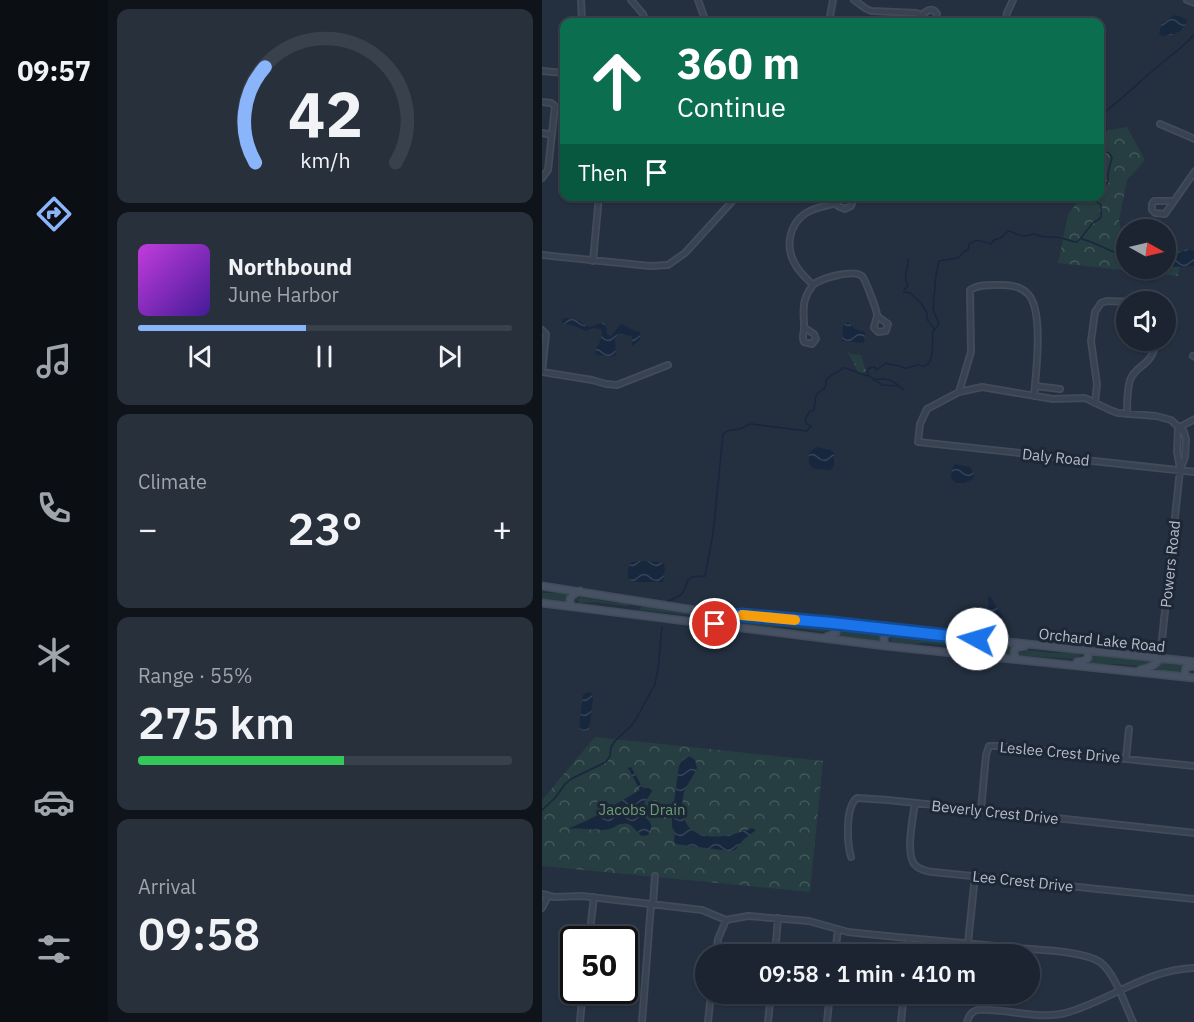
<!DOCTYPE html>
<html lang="en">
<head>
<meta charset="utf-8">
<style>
  body { margin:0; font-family:"IBM Plex Sans",sans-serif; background:#28303c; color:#f1f3f6; height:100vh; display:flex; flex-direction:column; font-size:22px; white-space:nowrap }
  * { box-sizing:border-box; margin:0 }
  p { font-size:20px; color:#a0a4ab }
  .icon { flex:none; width:33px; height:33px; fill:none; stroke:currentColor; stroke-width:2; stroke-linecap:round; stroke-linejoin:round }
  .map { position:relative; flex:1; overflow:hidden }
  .side { display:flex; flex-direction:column; gap:9px; padding:9px; background:#0f141a; width:434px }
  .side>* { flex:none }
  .guide { position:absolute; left:18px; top:18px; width:544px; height:183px; border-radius:12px; box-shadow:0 2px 4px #0004,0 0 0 2px #39414c; background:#0b6e4f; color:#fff; overflow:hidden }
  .needle { width:39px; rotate:98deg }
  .controls { position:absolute; left:574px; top:219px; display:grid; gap:12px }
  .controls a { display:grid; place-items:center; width:60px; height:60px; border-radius:50%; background:#1b2430; box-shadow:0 2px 4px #0004,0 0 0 2px #39414c; font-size:30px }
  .speed { position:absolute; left:18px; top:926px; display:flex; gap:12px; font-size:30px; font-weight:700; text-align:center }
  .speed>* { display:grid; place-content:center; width:78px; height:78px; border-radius:50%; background:#1b2430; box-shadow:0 2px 4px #0004,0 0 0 2px #39414c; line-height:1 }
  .speed .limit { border:3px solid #111; border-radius:9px; background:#fff; color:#111 }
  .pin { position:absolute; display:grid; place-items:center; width:51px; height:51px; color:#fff; margin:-26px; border:3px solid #fff; border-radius:50%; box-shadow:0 2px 6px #0007 }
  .me { position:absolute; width:66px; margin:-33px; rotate:276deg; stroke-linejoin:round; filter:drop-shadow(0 0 4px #0008) }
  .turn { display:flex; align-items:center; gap:21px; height:126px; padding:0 18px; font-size:27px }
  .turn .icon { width:78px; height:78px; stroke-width:2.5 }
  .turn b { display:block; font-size:42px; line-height:51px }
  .then { display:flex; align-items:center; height:57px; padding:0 18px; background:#0003; gap:12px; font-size:22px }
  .big { font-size:45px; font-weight:600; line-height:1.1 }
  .side .widget { flex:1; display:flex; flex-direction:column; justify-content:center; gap:9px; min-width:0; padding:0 21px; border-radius:12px; background:#28303c }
  .side .dial { align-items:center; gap:0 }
  .dial svg { height:156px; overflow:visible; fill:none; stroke:#39414c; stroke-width:7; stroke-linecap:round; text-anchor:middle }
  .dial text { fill:#f1f3f6; stroke:none }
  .song { display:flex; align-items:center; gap:18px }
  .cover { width:72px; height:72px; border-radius:9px; background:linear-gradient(135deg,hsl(290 70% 55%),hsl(260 70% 35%)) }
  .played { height:6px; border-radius:3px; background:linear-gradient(90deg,#8ab5fa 45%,#39414c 45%) }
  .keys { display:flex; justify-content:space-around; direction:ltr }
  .heat { display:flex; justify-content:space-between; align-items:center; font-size:33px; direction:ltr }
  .charge { height:9px; border-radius:4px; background:linear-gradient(90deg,#34c759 55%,#39414c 0) }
  .trip { position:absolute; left:153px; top:944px; width:345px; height:60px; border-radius:30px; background:#1b2430; box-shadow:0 2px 4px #0004,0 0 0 2px #39414c; font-weight:600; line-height:60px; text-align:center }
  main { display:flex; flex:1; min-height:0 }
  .tab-bar { display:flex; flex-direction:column; width:108px; justify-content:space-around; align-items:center; background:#0b0e13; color:#a0a4ab }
  .tab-bar .icon { width:42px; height:42px }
  .tab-bar .current { color:#8ab5fa }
  .tab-bar b { font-size:27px; color:#f1f3f6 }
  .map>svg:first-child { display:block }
  .green { fill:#263e41 }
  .wetland { fill:url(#wetland-marsh) }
  .park { fill:url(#park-crowns) }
  .water { fill:url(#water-waves) }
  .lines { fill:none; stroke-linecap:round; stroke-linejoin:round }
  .stream { stroke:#17273e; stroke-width:1.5 }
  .street-casing { stroke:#424b59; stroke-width:8 }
  .secondary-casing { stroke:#424b59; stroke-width:9 }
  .street { stroke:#394250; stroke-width:4.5 }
  .secondary { stroke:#465163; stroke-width:6 }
  .route-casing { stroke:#114b97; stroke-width:15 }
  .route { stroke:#1a73e8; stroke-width:10 }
  .slow { stroke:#f59e0b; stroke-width:10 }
  .labels { text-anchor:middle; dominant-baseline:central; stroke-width:6; stroke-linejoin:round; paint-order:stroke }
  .street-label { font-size:15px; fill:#b5bdca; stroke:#1d2735 }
  .park-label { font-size:15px; fill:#6b9c77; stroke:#1d2735 }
</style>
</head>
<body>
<main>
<nav class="tab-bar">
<b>09:57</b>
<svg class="icon current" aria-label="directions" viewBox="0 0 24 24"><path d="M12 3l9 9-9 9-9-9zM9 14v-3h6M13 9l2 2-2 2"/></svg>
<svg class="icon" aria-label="music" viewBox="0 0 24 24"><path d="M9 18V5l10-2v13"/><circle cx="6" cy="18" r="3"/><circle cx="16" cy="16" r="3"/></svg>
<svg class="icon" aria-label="phone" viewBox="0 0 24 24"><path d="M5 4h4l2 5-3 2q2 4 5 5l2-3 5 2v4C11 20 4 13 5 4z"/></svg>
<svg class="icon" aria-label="climate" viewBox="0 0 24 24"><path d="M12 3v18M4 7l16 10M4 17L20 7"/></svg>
<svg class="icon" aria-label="car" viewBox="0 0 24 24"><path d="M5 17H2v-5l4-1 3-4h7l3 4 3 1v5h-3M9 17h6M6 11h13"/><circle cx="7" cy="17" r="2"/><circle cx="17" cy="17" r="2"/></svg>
<svg class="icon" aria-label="filters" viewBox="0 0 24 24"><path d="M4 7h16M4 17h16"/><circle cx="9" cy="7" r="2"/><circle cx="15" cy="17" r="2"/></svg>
</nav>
<section class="side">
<div class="widget dial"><svg viewBox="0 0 100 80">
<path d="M14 69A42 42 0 1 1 86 69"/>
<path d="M14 69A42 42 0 0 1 19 20" stroke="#8ab5fa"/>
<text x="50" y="56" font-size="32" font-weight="700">42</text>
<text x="50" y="72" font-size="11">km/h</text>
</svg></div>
<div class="widget">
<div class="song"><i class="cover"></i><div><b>Northbound</b><p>June Harbor</p></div></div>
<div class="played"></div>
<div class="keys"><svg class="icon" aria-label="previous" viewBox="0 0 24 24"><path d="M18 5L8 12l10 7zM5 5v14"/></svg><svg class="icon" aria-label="pause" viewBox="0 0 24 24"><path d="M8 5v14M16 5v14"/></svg><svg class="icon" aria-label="next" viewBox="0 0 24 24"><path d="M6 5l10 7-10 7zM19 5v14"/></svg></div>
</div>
<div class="widget"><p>Climate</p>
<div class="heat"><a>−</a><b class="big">23°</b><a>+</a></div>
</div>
<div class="widget"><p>Range · 55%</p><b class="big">275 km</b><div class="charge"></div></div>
<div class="widget"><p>Arrival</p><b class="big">09:58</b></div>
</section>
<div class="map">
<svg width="653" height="1022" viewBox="0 0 653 1022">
  <defs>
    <pattern id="wetland-marsh" width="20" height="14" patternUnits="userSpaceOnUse" patternTransform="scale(1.5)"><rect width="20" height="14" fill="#263e41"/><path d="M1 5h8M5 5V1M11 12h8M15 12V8" fill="none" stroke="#43585b"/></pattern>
    <pattern id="park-crowns" width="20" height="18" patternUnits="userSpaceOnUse" patternTransform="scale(1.5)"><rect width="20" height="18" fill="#263e41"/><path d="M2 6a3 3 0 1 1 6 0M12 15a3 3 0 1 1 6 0" fill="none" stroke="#43585b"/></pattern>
    <pattern id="water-waves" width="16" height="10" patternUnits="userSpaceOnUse" patternTransform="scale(1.5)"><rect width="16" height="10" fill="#17273e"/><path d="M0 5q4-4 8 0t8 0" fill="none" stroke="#364459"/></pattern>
  </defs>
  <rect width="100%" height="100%" fill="#243040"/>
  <path class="green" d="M0 593H26L24 601 0 599Z
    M38 597 73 603H87V606L54 602 37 603V601L33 599H37Z
    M100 606 170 617 98 610Z
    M181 620 212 622 227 621 286 626V628L289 629 284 631 283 632 242 627H226Z
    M299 627 341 632 339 641 297 636Z
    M354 636 396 640 412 639 429 641V643L432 645 426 646V648L384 643 369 644 350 642 348 639 353 637Z
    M442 643 471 646 468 655 440 652Z
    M484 650 513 653 527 652 537 653V655L540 656 534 658V659L478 656V652H483Z
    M551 655 606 660V664C596 668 584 664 572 664 564 664 556 664 548 663Z
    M621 662 640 664 637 673 612 671Z"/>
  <path class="wetland" d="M305 350 309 354 319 355 324 371 320 373 316 372Z"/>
  <path class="park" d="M585 127 603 160 585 180 577 220 580 234 585 236V268H624V250L634 252 640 250 636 276 516 263 526 215 539 197 558 196V132Z
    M53 737 281 761 268 892 0 866V800Z"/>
  <path class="water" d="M633 15 640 17 645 20C643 32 630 36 619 36L617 33 620 23Z
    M645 249 652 251V266L624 267V253L635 254Z
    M26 318 38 321 44 326 48 327 61 322 64 326 65 334 69 336 79 324C86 326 90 331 98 332V340L90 346V336L76 334 73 338 74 355 69 357 53 354C54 345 62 341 59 329L51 328 44 331 35 327 21 323 20 319Z
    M306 322 313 329 323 332 322 343 300 341 301 326Z
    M274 447 289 450 292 453V466L288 470 272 469 267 464V453Z
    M413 464 428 467 432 474 431 479 423 483H414L409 478 410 469Z
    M98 561 117 562 122 564 123 569 121 582H90L86 577V569L89 562Z
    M448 596 461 617 459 621 453 622 447 619 446 597Z
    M45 692 50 693 51 699 47 730 41 731 37 728 41 695Z
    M147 756 153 760 155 768C151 778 142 787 141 797 134 845 180 841 210 828L214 830 201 840 193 850 187 851 134 844 132 841 133 832 130 827V816L136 773 137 766 141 759Z
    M89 767 101 788H111C109 797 100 802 100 810 100 822 116 818 106 835L100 836C95 833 92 826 86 824 78 822 74 827 68 829 56 832 41 827 28 829V828L50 818 98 790 86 768Z"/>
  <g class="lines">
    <path class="stream" d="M558 184 563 185 566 182V173L570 157 567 153 560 151 564 128 562 119 564 111C581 98 597 82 614 68 627 56 642 48 653 33
      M540 239C556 243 569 253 585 256
      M366 259C367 269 360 276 366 286L362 290V292L368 293 379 303 385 313V319L392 329
      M326 375 340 385 357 386
      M331 380C347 377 350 380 362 390
      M126 601C141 595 141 595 146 580L150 577 163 576 171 534 181 434C189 428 189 431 197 429 203 428 203 425 209 424L265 431 269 426 265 424 263 419 268 411H271C274 406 272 402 274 396 277 388 285 393 284 380 289 374 295 373 301 368H304L325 376 326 375V369L328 368 333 367 334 370 344 363 349 365C355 364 357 367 363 368 368 368 372 365 377 365 379 365 380 367 382 366 393 364 390 340 391 332L397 324 391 309 394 275 397 261 416 258 423 251 426 250 427 244C437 237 439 242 449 244L452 240 459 238 466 231C472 232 476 236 482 236 486 236 489 234 493 234 504 240 508 235 519 238 525 239 529 242 535 242 541 237 545 229 551 223 554 221 557 220 559 217V205L553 201 551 196
      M0 810 13 798 23 784 29 779 64 762 68 756 69 747 73 741 89 726 94 719 113 684 116 669 120 627"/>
    <g class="street-casing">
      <path id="street" d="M39 0 40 22
        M89 0 101 14 104 22
        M156 0 164 22
        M312 0 323 8 329 11 374 13 380 15 387 22
        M645 0 653 3
        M380 15C385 10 391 7 395 14L394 19 389 22
        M287 22 291 0
        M463 22 465 13 471 0
        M0 71 22 73
        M0 102 9 103 13 106 6 170 0 178
        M618 124 653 139
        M0 133 10 135
        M297 196 295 200 296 206 303 209 309 206 311 201 309 196
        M631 201H612L610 204V210L613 213 623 214 653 171
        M0 255 108 266 126 265 143 253 195 196
        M51 261 57 196
        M271 285C265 279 257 272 253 264 243 247 247 224 264 213 273 207 285 206 295 203
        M263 328 272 334 274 339 270 344 262 342C259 336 263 332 262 325 262 315 260 306 264 297 265 293 269 288 271 285 279 278 311 269 320 276 323 279 335 310 335 315 335 319 332 324 332 328L336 332 344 331 346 324 335 316
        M0 330 4 334 0 372 50 380 64 384 75 385 126 365
        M651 356 653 357
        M493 386 518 389
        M417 392 429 352 428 290C436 284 450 285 460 285 469 285 480 287 486 294 502 310 494 373 492 396
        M553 403 555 384 549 341 553 312 559 303 565 301 593 302
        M585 414C585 403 585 390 588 380 595 363 611 367 614 340
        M636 428 635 452 638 468
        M636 428 653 419
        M618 658 638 470 643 457 644 439 642 432 629 420 614 416 576 413 568 410 543 398 511 399 440 387 417 392 385 409 378 424 376 442C468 452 560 462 653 472
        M584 759 587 729
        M373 803C371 818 363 854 373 865 378 870 384 871 391 872L653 899
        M439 810 444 755 447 746H457L653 766
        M309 857C305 843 303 807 315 798L346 800 653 833
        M0 894 12 897 40 896 160 910 184 920 206 916 267 921 306 932C363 938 420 943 476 948 497 950 541 951 558 962 573 973 583 1005 591 1022
        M111 904 113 876
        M0 908 6 896
        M47 939 52 897
        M426 943 433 876
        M174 954 176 939 184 920
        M233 954 236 918
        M293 954 296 930
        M366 954 367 939
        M38 1022 41 990
        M100 1022 109 904
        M166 1022 169 993
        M226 1022 229 993
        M285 1022 288 993
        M359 1022 362 993
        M425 1022C427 1016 429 1012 435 1010 466 1008 497 1021 527 1012 570 999 606 969 653 968"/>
    </g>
    <g class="secondary-casing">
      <path id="secondary" d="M0 586 171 613 290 623 653 662
        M0 603 344 646 653 678
        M30 606 28 603C27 596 32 594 38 591
        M284 637 294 633V628L290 623
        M344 646 342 642V636L344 634 351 632
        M426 651 434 649 436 644 435 639
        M474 658 472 654 473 648 483 646
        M535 662 542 661 546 658V653L544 650
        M598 670C607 668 613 666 618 658
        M644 677 643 672 644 667 653 666"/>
    </g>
    <use href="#street" class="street"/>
    <use href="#secondary" class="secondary"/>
  </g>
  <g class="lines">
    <g class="route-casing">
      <path id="route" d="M173 624 174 620 178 618 200 615 290 623 435 639"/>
    </g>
    <use href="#route" class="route"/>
    <path class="slow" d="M200 615 253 620"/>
  </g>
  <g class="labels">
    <g class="street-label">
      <text transform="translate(514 457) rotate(6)">Daly Road</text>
      <text transform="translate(628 564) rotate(-84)">Powers Road</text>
      <text transform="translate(560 640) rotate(6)">Orchard Lake Road</text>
      <text transform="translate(518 752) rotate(5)">Leslee Crest Drive</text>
      <text transform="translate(453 812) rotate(6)">Beverly Crest Drive</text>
      <text transform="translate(481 881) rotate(6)">Lee Crest Drive</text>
    </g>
    <g class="park-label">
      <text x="100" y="809">Jacobs Drain</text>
    </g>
  </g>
</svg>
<div class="controls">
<a><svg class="needle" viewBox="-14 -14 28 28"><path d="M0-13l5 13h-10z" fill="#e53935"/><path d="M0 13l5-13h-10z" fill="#a0a4ab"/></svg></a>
<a><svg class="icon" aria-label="sound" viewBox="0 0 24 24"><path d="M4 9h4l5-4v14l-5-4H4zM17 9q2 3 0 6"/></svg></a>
</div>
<div class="speed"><div class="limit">50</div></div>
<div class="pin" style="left:173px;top:624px;background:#d93025"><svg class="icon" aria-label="arrive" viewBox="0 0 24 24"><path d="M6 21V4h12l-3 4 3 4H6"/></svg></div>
<svg class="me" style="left:435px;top:639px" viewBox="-20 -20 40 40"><circle r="19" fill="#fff"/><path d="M0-13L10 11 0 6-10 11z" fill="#1a73e8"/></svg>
<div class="trip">09:58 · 1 min · 410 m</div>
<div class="guide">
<div class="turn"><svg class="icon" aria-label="ahead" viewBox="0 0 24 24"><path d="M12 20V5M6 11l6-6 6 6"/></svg><div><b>360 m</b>Continue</div></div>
<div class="then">Then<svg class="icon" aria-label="arrive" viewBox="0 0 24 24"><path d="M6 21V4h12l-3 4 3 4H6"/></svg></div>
</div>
</div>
</main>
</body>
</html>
